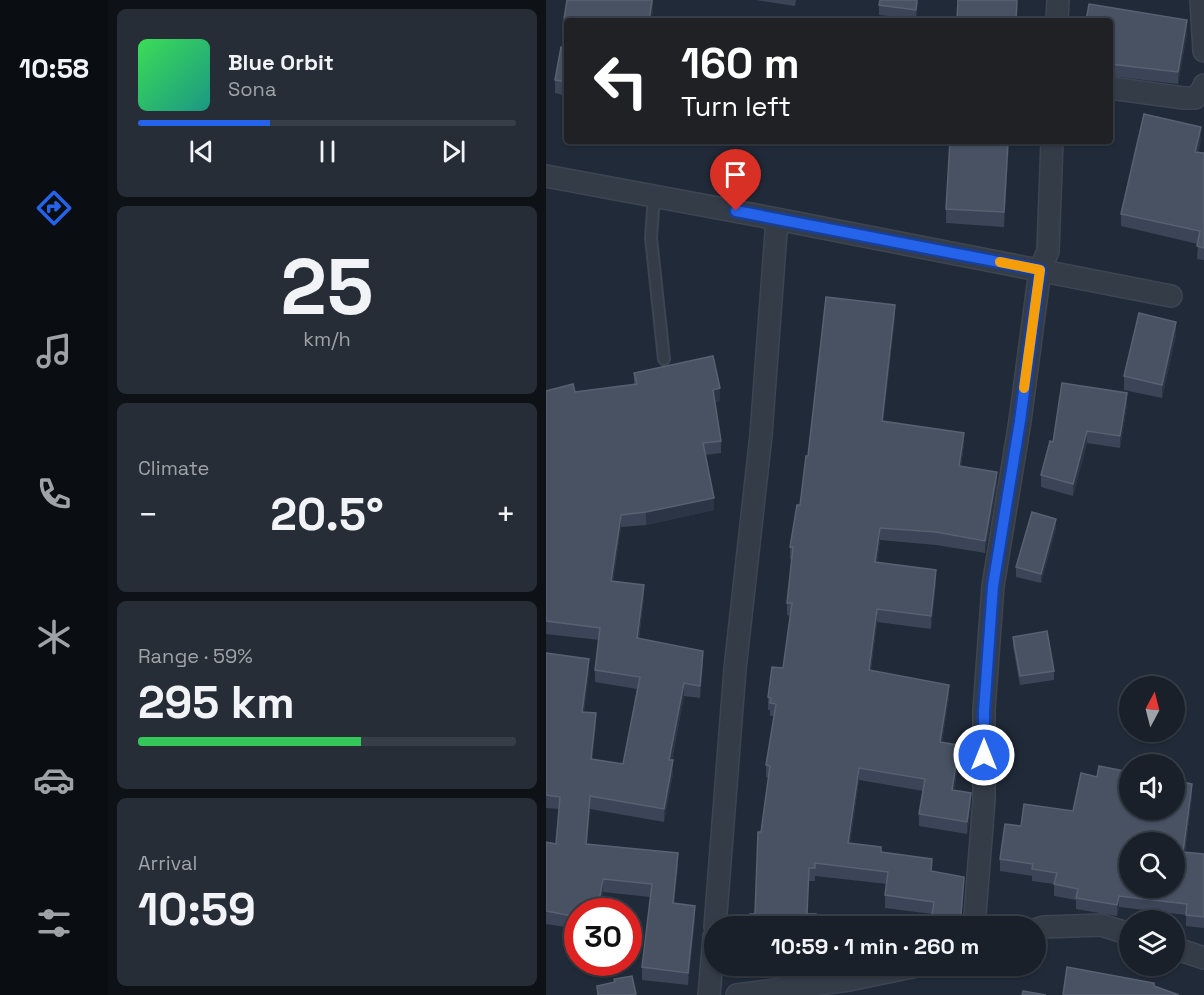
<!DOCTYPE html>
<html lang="en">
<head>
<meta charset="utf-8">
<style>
  body { margin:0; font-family:"Space Grotesk",sans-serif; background:#262d36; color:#f1f3f6; height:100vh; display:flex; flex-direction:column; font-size:22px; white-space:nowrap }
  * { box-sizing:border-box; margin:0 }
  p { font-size:20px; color:#9fa3a8 }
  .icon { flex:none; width:33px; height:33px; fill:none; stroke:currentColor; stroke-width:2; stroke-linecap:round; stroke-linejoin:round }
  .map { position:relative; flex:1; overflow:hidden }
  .panel { display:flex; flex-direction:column; gap:9px; padding:9px; background:#0e1217; width:438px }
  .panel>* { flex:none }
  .guide { position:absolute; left:18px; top:18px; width:549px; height:126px; border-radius:6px; box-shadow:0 2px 4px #0004,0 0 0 2px #373e47; background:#202124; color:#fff; overflow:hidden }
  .needle { width:39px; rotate:7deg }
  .fabs { position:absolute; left:573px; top:676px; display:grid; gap:12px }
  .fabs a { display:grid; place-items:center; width:66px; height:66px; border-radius:50%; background:#19202a; box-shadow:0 2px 4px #0004,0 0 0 2px #373e47; font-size:30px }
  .speed { position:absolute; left:18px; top:898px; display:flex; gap:12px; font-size:30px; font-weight:700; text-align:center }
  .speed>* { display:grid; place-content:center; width:78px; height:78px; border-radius:50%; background:#19202a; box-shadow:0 2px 4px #0004,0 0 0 2px #373e47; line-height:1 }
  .speed .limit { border:9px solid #d22; background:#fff; color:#111 }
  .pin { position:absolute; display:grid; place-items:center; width:51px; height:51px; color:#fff; margin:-62px -26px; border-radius:50% 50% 50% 0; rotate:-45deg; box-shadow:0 0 6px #0007 }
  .pin .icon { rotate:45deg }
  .me { position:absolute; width:66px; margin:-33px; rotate:0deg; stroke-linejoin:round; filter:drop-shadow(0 0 4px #0008) }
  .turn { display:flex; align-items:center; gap:21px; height:126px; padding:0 18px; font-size:27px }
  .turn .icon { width:78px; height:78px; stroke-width:2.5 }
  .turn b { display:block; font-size:42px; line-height:51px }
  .big { font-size:45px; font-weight:600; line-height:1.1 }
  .panel .widget { flex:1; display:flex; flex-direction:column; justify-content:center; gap:9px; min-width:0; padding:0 21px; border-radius:9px; background:#262d36 }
  .panel .dial { align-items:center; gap:0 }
  .dial b { font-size:78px; line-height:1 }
  .song { display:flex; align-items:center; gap:18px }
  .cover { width:72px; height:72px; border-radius:9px; background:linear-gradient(135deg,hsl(130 70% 55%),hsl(170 70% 35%)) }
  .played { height:6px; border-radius:3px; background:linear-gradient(90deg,#2563eb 35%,#373e47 35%) }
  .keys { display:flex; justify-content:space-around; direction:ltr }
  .heat { display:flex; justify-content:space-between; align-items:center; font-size:33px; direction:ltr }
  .charge { height:9px; border-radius:4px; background:linear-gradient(90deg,#34c759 59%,#373e47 0) }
  .trip { position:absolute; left:158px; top:916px; width:342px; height:60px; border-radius:30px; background:#19202a; box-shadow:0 2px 4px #0004,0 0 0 2px #373e47; font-weight:600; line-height:60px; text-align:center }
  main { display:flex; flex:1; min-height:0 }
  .tab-bar { display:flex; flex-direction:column; width:108px; justify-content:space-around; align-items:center; background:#0a0d11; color:#9fa3a8 }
  .tab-bar .icon { width:42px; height:42px }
  .tab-bar .active { color:#2563eb }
  .tab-bar b { font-size:27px; color:#f1f3f6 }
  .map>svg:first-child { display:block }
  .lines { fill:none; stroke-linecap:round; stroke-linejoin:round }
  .service-casing { stroke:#3e4552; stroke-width:14 }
  .minor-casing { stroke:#3e4552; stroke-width:24 }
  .service { stroke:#343c48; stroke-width:10 }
  .minor { stroke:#343c48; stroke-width:21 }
  .wall { fill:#3c4557 }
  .shaded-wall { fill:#2c3546 }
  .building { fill:#485263; stroke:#586172; stroke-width:1.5; fill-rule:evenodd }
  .route-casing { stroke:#184099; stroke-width:15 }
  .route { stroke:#2563eb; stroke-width:10 }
  .slow { stroke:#f59e0b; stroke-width:10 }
</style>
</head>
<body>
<main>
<nav class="tab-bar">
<b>10:58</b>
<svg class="icon active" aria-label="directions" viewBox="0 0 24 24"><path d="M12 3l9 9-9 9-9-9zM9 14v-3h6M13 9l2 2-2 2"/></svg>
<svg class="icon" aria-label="music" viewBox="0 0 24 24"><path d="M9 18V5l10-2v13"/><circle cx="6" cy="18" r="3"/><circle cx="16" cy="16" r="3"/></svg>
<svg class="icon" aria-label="phone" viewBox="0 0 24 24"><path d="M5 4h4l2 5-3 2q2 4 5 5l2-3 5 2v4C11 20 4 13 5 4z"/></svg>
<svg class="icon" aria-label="climate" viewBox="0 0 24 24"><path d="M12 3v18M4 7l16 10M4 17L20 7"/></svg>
<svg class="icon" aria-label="car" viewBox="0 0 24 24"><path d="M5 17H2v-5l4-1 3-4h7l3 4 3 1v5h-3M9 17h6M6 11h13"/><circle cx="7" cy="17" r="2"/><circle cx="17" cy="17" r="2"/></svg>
<svg class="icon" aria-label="filters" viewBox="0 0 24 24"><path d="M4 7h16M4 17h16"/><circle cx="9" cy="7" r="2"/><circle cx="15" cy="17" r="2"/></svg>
</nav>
<section class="panel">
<div class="widget">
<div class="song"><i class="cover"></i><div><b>Blue Orbit</b><p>Sona</p></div></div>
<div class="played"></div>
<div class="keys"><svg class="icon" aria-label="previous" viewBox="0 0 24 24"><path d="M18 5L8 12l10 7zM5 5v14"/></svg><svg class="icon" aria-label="pause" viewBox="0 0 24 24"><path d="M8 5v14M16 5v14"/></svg><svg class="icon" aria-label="next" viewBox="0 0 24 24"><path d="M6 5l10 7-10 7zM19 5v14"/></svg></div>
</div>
<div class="widget dial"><b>25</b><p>km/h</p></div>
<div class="widget"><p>Climate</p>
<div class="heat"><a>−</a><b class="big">20.5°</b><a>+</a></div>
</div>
<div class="widget"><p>Range · 59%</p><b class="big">295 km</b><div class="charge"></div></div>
<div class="widget"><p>Arrival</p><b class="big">10:59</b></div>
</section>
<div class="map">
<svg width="658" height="995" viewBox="0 0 658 995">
  <rect width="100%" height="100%" fill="#212a38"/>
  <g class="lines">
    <g class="service-casing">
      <path id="service" d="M108 196 105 238 118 359"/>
    </g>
    <g class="minor-casing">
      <path id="minor" d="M655 0 658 51
        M511 21 512 0
        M564 88 638 98H649L658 88V85
        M0 176 231 219 625 296
        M169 927 189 669 215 435 231 219
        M428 927 438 800V710L447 586 474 421 494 270 502 251 506 141
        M489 930 498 927 555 925 584 934
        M628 948 658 958
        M163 995 168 937
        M191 995 303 980 371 966"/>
    </g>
    <use href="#service" class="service"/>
    <use href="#minor" class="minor"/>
  </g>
  <path class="wall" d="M107 0V9L105 21H21V33H18V19Z
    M210 0H250L249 6Z
    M372 0 370 19 333 15V5Z
    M564 21 641 33 632 84 564 76Z
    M21 48V96L9 93V80Z
    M655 140 652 152 658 153V260L651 259 652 244 575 226V214Z
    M463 141 458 227 400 223V209Z
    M349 317 337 422 418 445 415 466 451 485 439 553 390 545 334 540 331 563 390 582 385 629 331 622 325 670 403 697 396 742 413 758 408 791 425 806 421 834 373 826V814L377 791 313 780 304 843 335 852 386 871 418 889 386 914 339 908V895L341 884 269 876V881H263L209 914 215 832 223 778 220 777V765L228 716H224V710H222V697L237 668 244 616 241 615V603L246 560 244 559V547L254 505 262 456Z
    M630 335 616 398 578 390V376Z
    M88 373 174 401 169 402 175 441V453L159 455 168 510 100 525 75 527 67 581 98 597 93 639 157 663 154 698 138 696 126 760 127 773 118 822 44 809 41 844 132 866 128 904 149 918 142 985 96 980V967L104 897 57 892 53 912H32V929L0 924V842L10 844 13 809 0 808V653L43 671 38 712 50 725 46 760 77 764 91 689 49 682V670L53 640 0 634V391L29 392 88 385Z
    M581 405 574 448 541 443 527 496 495 487V475L507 442Z
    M510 528 495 583 470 577V567Z
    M467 637 508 671V680L474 685 467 646Z
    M551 777 646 795 639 852 658 854V928L640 926V915L573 907 571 916 530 909V900L508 896V884L486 881V876L454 871V859L475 826 527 811Z"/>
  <path class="shaded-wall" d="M106 0 107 9 105 21H103Z
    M371 0H372L370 19V10Z
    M641 20V33L632 84V72Z
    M655 127V140L649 164V152Z
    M462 141H463L458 227V212Z
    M349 305V317L336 434V421Z
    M630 322V335L616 398V385Z
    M174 388V401L167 402V390Z
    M581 393V405L574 448V436Z
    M541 431V443L527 496V484Z
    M418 433V445L413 478V466Z
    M451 472V485L439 553V541Z
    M168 498V510L100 525V512Z
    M75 515V527L65 593V581Z
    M510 519V528L495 583V574Z
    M334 528V540L329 575V562Z
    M390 570V582L385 629V616Z
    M98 585V597L91 651V638Z
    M331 609V622L323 682V670Z
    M157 651V663L154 698V686Z
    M43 659V671L36 724V712Z
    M138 683V696L123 772V760Z
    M403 685V697L394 755V742Z
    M50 713V725L45 772V759Z
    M413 745V758L406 803V790Z
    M127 760V773L118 822V809Z
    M313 768V780L302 855V843Z
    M646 784V795L637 863V852Z
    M425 793V806L421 834V822Z
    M44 796V809L40 856V844Z
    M132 853V866L127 916V903Z
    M418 877 415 927H414Z
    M57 879V892L53 912H51Z
    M573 896V907L571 916V905Z
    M149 906V918L142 985V973Z"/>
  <path class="building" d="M21 0H106L103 21H28L18 19Z
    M334 0H371L370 10 333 5Z
    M412 0H471L470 21H411Z
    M543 4 641 20 632 72 564 64V21H540Z
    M15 47 21 48V82L9 80Z
    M598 114 655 127 649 152 658 153V248L651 246 654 231 575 214Z
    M404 141H462L458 212 400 209Z
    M280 297 349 305 336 421 418 433 413 466 451 472 439 541 390 532 334 528 329 562 390 570 385 616 331 609 323 670 403 685 394 742 413 745 406 790 425 793 421 822 373 814 379 779 313 768 302 843 335 847V852L386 859 385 871 418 877 414 927H384L388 902 339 895 342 872 269 863V868H263L261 914H270V927H204V914H209L212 832H215L224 766 220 765 230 704 224 703 225 698 222 697 226 667 237 668 246 603H241L247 547H244L251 505H254L260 456H262Z
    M593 313 630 322 616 385 578 376Z
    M167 356 174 388 167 390 175 441 157 443 168 498 100 512 75 515 65 581 98 585 91 638 157 651 154 686 138 683 123 760H127L118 809 44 796 40 844 132 853 127 903 149 906 142 973 96 967 106 884 57 879 51 912H32V917L0 911V842L10 844 14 797 0 795V653L43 659 36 712 50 713 45 759 77 764 94 677 49 670 54 628 0 621V391L27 384 29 392 91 384 88 373Z
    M516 383 581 393 574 436 541 431 527 484 495 475 504 441 507 442Z
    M486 512 510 519 495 574 470 567Z
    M501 631 508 671 474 676 467 637Z
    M553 766 584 772V810H628V780L646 784 637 852 658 854V917L640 915 641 904 573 896 571 905 530 898 532 889 508 884 511 873 486 869 487 864 454 859 459 824 475 826 478 804 527 811 535 773 551 777ZM584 843H628V888H584Z
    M521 967 608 983V986L633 995H517Z
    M86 976 90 994 85 995H52L51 986 69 982 68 979Z
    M477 991 500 995H476Z"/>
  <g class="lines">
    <g class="route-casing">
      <path id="route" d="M190 211 494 270 474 421 447 586 438 711V755"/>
    </g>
    <use href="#route" class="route"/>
    <path class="slow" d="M454 262 494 270 478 388"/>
  </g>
</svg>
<div class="fabs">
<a><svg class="needle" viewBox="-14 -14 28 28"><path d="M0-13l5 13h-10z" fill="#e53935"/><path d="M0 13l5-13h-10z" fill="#9fa3a8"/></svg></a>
<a><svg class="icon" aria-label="sound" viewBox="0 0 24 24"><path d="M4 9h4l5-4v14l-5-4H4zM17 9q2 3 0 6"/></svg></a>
<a><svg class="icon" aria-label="search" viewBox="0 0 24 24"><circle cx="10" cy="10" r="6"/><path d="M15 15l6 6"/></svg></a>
<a><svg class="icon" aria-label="layers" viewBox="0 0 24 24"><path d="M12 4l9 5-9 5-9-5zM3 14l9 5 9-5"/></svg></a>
</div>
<div class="speed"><div class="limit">30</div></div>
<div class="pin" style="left:190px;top:211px;background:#d93025"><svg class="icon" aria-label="arrive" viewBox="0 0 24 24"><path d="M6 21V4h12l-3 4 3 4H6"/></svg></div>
<svg class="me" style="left:438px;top:755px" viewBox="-20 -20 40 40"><circle r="17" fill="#2563eb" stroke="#fff" stroke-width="3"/><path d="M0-11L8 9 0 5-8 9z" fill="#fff"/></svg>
<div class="trip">10:59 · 1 min · 260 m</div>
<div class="guide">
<div class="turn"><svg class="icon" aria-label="left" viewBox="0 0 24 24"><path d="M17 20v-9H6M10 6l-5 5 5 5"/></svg><div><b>160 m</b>Turn left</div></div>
</div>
</div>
</main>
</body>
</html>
